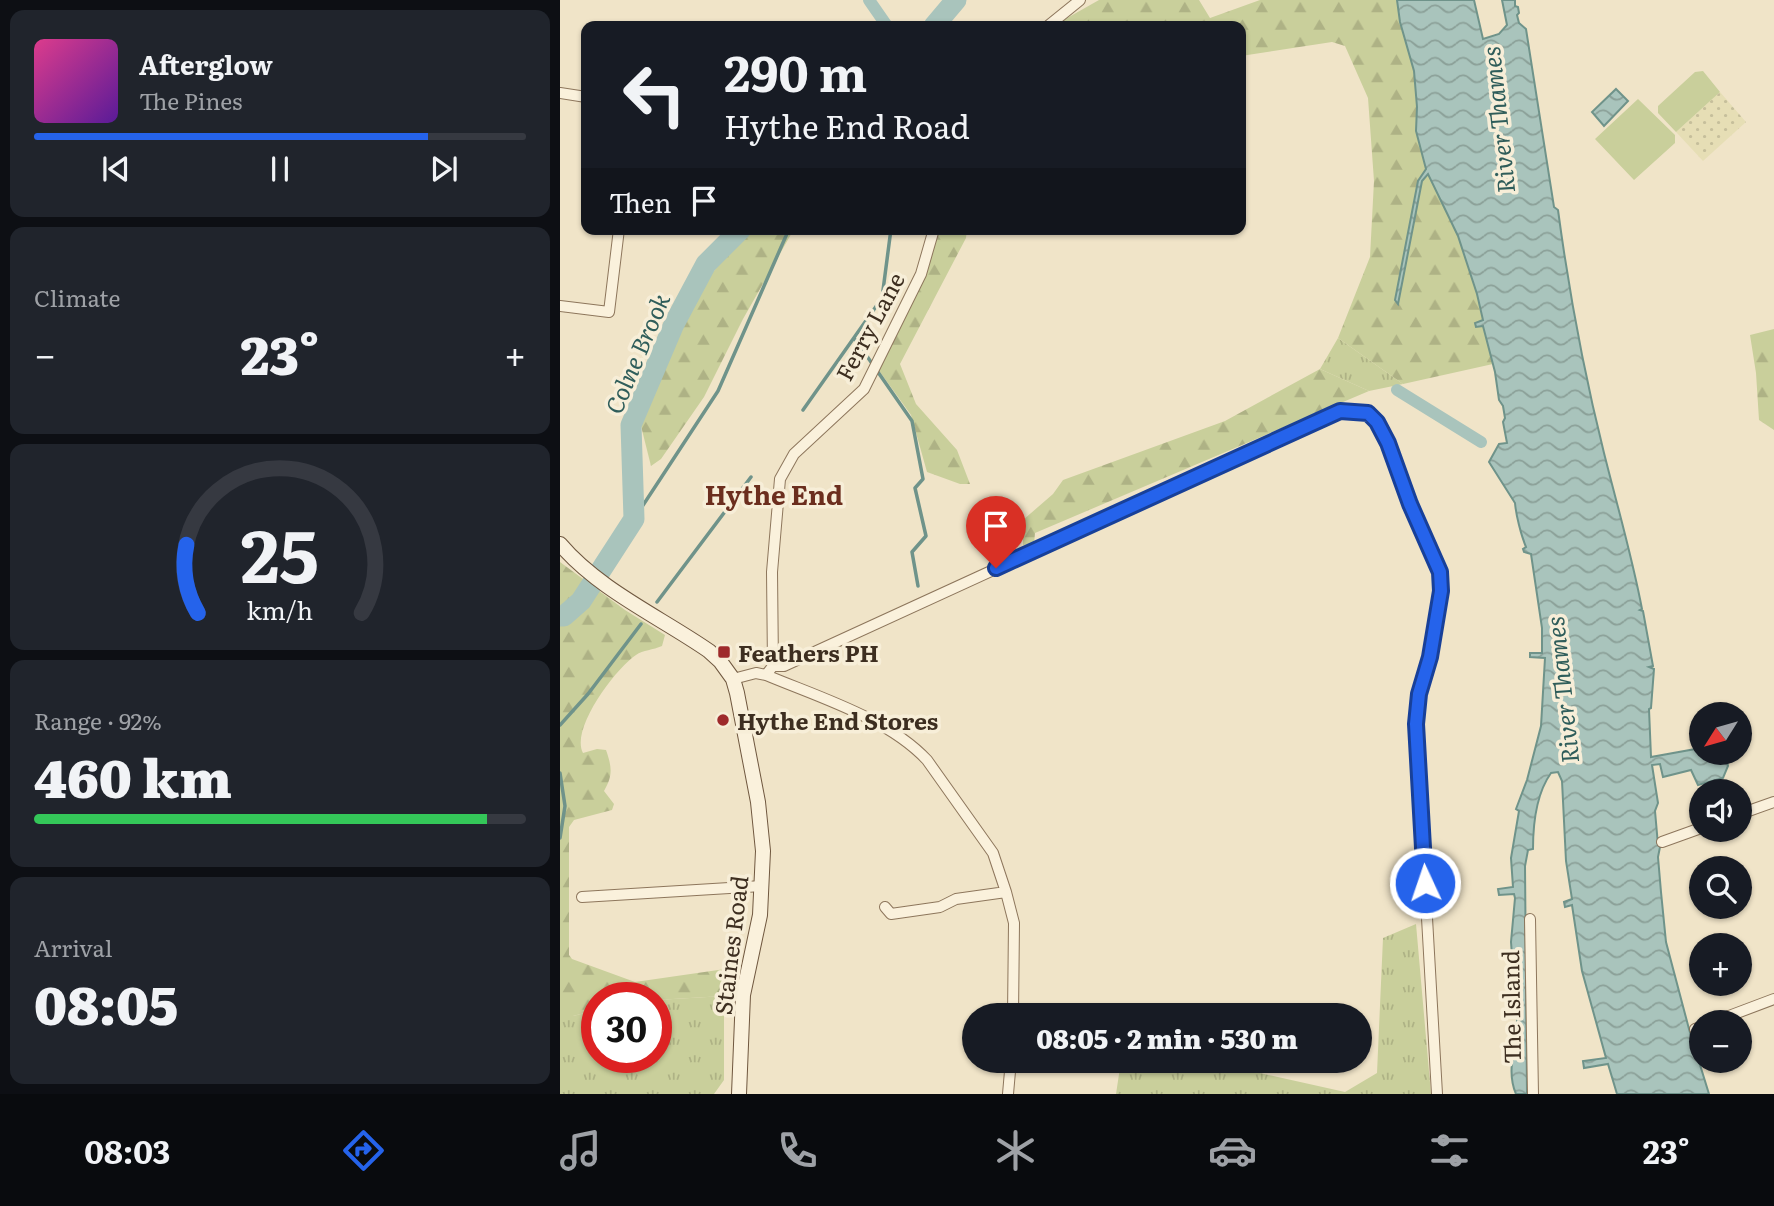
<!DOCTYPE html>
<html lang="en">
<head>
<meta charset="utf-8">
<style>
  body { margin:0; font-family:Literata,serif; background:#20242c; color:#f1f3f6; height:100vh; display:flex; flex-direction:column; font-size:26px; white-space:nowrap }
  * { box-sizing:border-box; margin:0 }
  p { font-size:23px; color:#9ea1a6 }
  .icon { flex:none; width:38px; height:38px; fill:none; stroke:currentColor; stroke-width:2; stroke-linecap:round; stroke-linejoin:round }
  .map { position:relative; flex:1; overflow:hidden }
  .side { display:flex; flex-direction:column; gap:10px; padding:10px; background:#0d0f14; width:560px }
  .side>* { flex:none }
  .top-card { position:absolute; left:21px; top:21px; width:665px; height:214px; border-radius:14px; box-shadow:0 2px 5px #0004; background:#171b24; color:#f1f3f6; overflow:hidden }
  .needle { width:46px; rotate:233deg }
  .tools { position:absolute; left:1129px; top:702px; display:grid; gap:14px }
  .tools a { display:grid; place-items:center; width:63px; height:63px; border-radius:50%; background:#171b24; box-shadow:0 2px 5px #0004; font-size:35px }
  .speed { position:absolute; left:21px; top:982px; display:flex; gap:14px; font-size:35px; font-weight:700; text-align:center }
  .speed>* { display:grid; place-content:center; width:91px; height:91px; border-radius:50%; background:#171b24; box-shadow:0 2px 5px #0004; line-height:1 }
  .speed .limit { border:10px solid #d22; background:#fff; color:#111 }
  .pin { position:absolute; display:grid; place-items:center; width:60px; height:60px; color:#fff; margin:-72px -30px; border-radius:50% 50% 50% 0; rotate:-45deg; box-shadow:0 0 7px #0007 }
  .pin .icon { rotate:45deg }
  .me { position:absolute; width:77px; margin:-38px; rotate:357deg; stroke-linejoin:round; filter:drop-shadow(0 0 5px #0008) }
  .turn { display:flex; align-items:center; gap:24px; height:147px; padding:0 28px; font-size:32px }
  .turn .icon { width:91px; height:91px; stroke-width:2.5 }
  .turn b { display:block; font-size:49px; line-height:60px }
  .then { display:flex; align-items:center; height:66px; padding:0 28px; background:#0003; gap:14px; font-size:26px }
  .big { font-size:52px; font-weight:800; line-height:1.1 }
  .side .tile { flex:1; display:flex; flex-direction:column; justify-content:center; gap:10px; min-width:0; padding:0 24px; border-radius:14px; background:#20242c }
  .side .dial { align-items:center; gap:0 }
  .dial svg { height:182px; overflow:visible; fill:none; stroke:#363941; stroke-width:7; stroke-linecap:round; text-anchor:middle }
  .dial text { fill:#f1f3f6; stroke:none }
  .song { display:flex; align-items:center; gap:21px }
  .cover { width:84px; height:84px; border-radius:10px; background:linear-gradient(135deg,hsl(330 70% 55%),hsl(270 70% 35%)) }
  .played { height:7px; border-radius:4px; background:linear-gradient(90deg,#2563eb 80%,#363941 80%) }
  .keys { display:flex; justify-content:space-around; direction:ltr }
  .heat { display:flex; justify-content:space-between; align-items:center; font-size:38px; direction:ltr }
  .charge { height:10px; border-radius:5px; background:linear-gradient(90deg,#34c759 92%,#363941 0) }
  .trip { position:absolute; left:402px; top:1003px; width:410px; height:70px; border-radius:35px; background:#171b24; box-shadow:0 2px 5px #0004; font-weight:800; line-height:70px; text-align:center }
  .tab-bar { display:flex; height:112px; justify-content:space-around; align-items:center; background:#090b0e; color:#9ea1a6 }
  .tab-bar .icon { width:49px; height:49px }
  .tab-bar .selected { color:#2563eb }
  .tab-bar b { font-size:32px; color:#f1f3f6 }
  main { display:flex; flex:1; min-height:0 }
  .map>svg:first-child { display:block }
  .farmland { fill:url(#farmland-dots) }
  .grass { fill:url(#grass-tufts) }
  .forest { fill:url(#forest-firs) }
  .pitch { fill:#c9cf9b }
  .water { fill:url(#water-waves); stroke:#6f938a; stroke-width:2 }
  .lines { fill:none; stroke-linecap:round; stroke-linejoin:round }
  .stream { stroke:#6f938a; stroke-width:3.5 }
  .canal { stroke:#a9c4bc; stroke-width:12 }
  .river { stroke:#a9c4bc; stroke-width:21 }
  .street-casing { stroke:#8d765c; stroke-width:12 }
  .secondary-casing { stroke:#6f573f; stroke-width:16 }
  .street { stroke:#faf1dc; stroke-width:10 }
  .secondary { stroke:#faf1dc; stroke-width:14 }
  .route-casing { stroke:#184099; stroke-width:18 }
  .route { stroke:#2563eb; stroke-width:12 }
  .poi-dot { fill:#9e2a2b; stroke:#f7eed8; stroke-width:2.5 }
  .labels { text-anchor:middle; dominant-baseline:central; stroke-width:7; stroke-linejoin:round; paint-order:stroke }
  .street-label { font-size:23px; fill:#3d2e20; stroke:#f7eed8 }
  .poi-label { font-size:23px; font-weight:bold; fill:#3d2e20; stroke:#f7eed8; text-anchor:start }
  .water-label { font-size:24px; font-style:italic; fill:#2f5d5a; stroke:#f7eed8 }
  .quarter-label { font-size:26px; font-weight:bold; fill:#6b2e1e; stroke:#f7eed8 }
</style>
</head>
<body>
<main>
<section class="side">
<div class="tile">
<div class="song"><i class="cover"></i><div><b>Afterglow</b><p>The Pines</p></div></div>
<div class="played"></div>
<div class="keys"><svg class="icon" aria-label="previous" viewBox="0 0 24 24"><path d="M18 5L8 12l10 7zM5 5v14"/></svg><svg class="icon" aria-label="pause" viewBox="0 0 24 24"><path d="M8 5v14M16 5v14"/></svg><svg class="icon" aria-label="next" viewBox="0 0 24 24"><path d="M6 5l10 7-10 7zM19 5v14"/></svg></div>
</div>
<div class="tile"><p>Climate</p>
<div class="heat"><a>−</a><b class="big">23°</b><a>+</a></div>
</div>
<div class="tile dial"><svg viewBox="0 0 100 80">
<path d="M14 69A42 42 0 1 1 86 69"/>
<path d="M14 69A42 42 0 0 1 9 39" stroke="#2563eb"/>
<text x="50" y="56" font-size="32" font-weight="700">25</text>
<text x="50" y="72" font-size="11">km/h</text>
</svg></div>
<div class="tile"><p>Range · 92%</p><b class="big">460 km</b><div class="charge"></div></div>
<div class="tile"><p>Arrival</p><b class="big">08:05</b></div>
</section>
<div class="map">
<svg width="1214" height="1094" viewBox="0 0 1214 1094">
  <defs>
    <pattern id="farmland-dots" width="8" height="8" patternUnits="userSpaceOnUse" patternTransform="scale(1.75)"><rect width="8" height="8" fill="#e6deb5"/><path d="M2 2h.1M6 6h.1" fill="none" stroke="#c6bf9b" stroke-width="1.8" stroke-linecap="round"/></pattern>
    <pattern id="grass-tufts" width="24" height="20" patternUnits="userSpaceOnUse" patternTransform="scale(1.75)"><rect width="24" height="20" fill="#c9cf9b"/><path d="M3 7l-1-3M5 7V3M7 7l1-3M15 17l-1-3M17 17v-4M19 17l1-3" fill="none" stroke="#aeb285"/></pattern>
    <pattern id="forest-firs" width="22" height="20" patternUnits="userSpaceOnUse" patternTransform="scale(1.75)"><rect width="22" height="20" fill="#c9cf9b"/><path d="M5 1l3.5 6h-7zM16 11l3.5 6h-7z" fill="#aeb285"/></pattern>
    <pattern id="water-waves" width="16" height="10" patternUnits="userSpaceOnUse" patternTransform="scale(1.75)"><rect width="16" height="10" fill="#a9c4bc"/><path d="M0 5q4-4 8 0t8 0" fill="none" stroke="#8ba098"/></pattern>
  </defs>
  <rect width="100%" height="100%" fill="#f0e4c8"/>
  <path class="farmland" d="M1160 92 1186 122 1143 161 1116 132Z"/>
  <path class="grass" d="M778 338 843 384 809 391 760 369Z
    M856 924 871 1094H556L561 1061H646L785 1092 817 1073 823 938Z
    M164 996V1080L154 1094H0V1016H13L37 1010V1057H96V1000Z"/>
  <path class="forest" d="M539 0H639L650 18 700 0H837L840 22 854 71 857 107 856 131 866 169 858 181 835 300 862 181 868 173 898 236 917 294 923 321 916 322V326H923L933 364 843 384 778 338 810 257 814 181 808 98 785 46 772 42 681 56V26H493Z
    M188 229H234L183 319 144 397 101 459 91 466 81 426 80 413 86 390 131 299Z
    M373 229H407L406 238 340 364 356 404 397 450 410 484H400L367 472 351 415 315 365 355 282Z
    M1214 329V430L1199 420 1196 373 1190 335Z
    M760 369 809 391 475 533 474 544 463 545V520L493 494 503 480 665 421Z
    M0 562 65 610 105 635 102 646C93 650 83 650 76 655 56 668 10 729 23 753L37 749 46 750C52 767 53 776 44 791L54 804 52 810 14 820 9 827V955L12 959 75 982 172 968 170 993 164 996 96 1000V998H37V1010L13 1016H0Z"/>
  <path class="pitch" d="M1143 71 1160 92 1116 132 1098 113V106L1135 72Z
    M1078 99 1115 135V143L1074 180 1035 139Z"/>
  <path class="water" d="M837 0H914L923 39 939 34 947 25 942 0H955V6L958 7 959 13 957 15 959 23 966 29 994 207 998 210C1009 292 1024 373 1044 453 1057 505 1072 556 1082 609L1080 610 1083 611 1093 666 1089 667 1094 669 1091 708 1089 709 1091 757 1141 748V752L1165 753 1168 766 1163 778 1138 785 1131 770 1103 777 1100 764 1092 765 1098 803 1095 811 1098 845 1100 847 1098 857 1101 892 1106 942 1129 1029 1149 1094H1057L1048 1064 1024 1068 1023 1061 1046 1058 1022 971 1012 905 1005 907 1004 902 1012 899 1006 861 1002 781 998 772 991 773C976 794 973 824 973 849L968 850 965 866 967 1094H956C947 1073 954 1054 956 1033 958 1015 958 994 954 976L947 979 946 974 953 969 951 942 955 898 954 894 939 895 938 889 953 887 951 858 959 811 956 809 967 780 981 726 985 658 970 657V653H982V628L971 554 964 552 963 549 966 547C961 535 956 515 955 503L929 462 939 444 947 443 943 422 945 418 943 406 939 400 935 372 923 326 916 327 915 323 923 320 917 294 898 236 868 174 862 181 838 304 835 300 858 181 866 169 856 131 857 107 854 71 840 22Z
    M1056 89 1068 101 1044 126 1032 112Z"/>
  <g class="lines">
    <path class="stream" d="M295 339 352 421 363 479 355 488 366 536 352 552 358 586
      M243 410 322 298 331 229
      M74 519 158 391 229 229
      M97 602 191 477
      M0 725 28 694 81 624
      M0 773 5 806 0 838"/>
    <path class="canal" d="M309 0 327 26
      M837 390 921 442"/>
    <path class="river" d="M374 26 396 0
      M0 616H4L21 601 74 519 71 425 114 324 146 264 181 229"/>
    <g class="street-casing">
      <path id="street" d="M488 26 520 0
        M0 93 26 97
        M0 306 49 312 59 229
        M213 666 212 572 220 479 234 454 304 389 361 274 374 229
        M206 675 213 666H224L780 411 809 413C830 435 837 467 847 496 856 521 873 544 879 570 888 603 868 659 860 692 858 702 857 714 856 724L877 1094
        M173 679 196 673 206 675C258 697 328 718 367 760L433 853 446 892 454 923 453 1015
        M1180 814 1214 802
        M1102 842 1141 828
        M22 897 202 886
        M325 907 331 914 380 907 396 899 446 892
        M970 919 973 1094
        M1153 1022 1214 999
        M1135 1029 1141 1027
        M448 1094 451 1060"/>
    </g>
    <g class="secondary-casing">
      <path id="secondary" d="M0 544C39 590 100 617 149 651L160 661 173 679 177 693 198 802 203 851 200 915 183 995 179 1094"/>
    </g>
    <use href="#street" class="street"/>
    <use href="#secondary" class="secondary"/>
  </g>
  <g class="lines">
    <g class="route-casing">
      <path id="route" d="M436 568 780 411 808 413 817 422 828 443 850 504 880 572 881 591 870 657 859 694 856 724 865 883"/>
    </g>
    <use href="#route" class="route"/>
  </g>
  <g class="poi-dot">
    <rect x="157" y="645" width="14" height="14" rx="3.5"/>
    <circle cx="163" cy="720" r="7"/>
  </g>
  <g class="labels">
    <g class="street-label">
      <text transform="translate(309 326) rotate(-62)">Ferry Lane</text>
      <text transform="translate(170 945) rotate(-83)">Staines Road</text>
      <text transform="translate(950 1007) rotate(-91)">The Island</text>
    </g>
    <g class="poi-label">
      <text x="178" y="652">Feathers PH</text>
      <text x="177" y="720">Hythe End Stores</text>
    </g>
    <g class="water-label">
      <text transform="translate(937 120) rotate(-96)">River Thames</text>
      <text transform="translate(76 353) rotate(-67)">Colne Brook</text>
      <text transform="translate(1001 690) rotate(-96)">River Thames</text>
    </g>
    <g class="quarter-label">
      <text x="214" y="493">Hythe End</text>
    </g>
  </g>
</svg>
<div class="tools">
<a><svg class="needle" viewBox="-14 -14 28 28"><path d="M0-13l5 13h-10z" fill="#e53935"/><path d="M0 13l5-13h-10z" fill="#9ea1a6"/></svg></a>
<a><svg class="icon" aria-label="sound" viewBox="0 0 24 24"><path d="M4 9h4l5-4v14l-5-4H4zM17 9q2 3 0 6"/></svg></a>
<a><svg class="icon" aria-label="search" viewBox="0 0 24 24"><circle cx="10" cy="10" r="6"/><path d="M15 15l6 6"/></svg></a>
<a>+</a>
<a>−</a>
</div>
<div class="speed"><div class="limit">30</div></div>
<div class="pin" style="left:436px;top:568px;background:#d93025"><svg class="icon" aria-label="arrive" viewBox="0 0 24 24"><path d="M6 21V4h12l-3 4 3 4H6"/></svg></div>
<svg class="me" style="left:865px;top:883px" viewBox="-20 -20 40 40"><circle r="17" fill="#2563eb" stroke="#fff" stroke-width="3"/><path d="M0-11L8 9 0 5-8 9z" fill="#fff"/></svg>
<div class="trip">08:05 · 2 min · 530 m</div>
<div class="top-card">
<div class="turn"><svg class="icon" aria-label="left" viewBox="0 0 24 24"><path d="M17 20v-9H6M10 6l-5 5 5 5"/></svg><div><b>290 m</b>Hythe End Road</div></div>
<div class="then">Then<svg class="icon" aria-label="arrive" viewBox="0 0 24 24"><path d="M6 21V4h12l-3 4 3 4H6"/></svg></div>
</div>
</div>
</main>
<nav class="tab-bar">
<b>08:03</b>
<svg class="icon selected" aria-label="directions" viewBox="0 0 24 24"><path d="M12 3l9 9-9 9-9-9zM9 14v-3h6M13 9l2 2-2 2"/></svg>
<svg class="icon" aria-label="music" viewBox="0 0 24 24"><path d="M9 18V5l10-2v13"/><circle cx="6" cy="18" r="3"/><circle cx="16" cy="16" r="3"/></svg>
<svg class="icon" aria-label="phone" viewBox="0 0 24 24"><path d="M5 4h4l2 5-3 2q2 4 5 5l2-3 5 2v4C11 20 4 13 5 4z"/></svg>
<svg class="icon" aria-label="climate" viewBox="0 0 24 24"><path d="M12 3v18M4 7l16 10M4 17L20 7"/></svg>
<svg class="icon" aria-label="car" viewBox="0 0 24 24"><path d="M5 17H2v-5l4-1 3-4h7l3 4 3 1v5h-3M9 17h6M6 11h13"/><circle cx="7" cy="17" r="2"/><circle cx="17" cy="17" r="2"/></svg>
<svg class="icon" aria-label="filters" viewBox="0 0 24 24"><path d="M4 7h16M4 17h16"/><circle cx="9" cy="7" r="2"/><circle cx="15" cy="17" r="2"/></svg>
<b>23°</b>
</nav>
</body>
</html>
